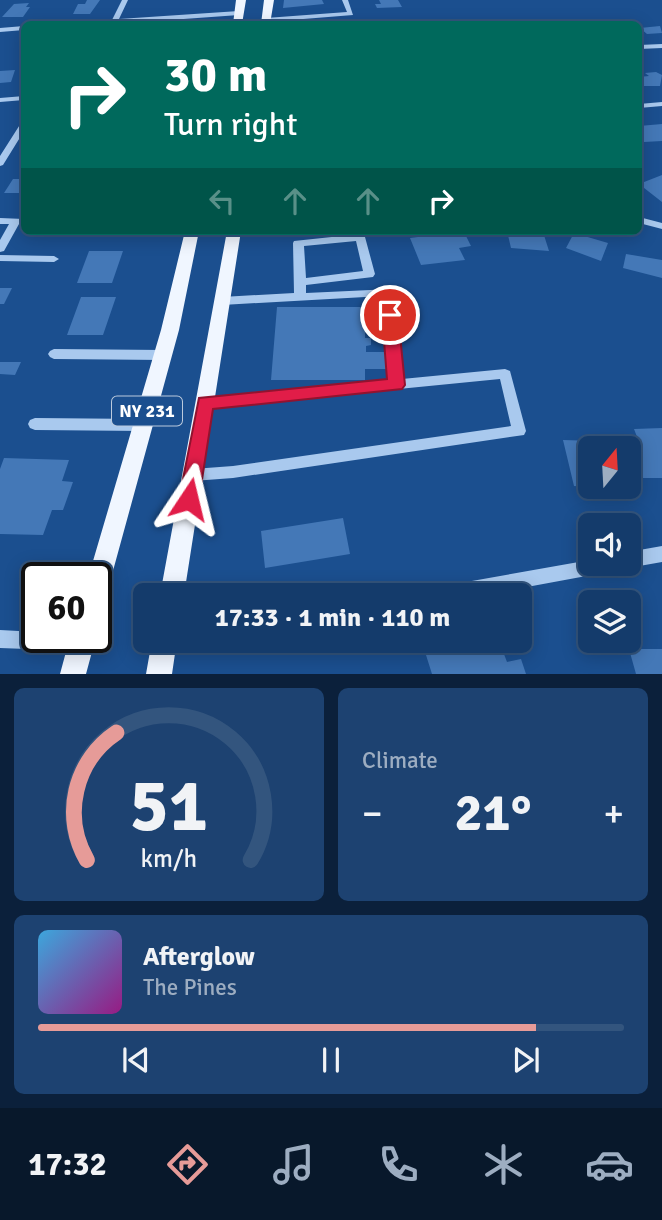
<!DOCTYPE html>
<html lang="en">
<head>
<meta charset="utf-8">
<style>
  body { margin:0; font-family:Signika,sans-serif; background:#1d4271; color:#f1f3f6; height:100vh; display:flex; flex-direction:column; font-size:26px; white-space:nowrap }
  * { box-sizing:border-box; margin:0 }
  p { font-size:23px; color:#9dadc1 }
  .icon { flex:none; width:38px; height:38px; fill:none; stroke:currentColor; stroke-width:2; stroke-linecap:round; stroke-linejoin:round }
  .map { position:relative; height:674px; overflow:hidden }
  .panel { display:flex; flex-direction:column; gap:14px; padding:14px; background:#0b203b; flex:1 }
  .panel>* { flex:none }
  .guide { position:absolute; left:21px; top:21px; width:621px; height:214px; border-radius:10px; box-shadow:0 4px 18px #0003,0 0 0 2px #33557e; background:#00695c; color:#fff; overflow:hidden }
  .needle { width:46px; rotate:18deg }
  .buttons { position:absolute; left:578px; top:436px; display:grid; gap:14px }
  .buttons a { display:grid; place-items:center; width:63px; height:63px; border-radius:10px; background:#143b6b; box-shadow:0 4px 18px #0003,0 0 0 2px #33557e; font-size:35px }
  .speed { position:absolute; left:21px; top:562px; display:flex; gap:14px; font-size:35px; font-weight:700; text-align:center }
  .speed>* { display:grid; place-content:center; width:91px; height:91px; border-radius:50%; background:#143b6b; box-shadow:0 4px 18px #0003,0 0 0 2px #33557e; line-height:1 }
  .speed .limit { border:4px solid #111; border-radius:10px; background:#fff; color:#111 }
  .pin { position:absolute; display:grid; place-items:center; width:60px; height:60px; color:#fff; margin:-30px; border:4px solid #fff; border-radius:50%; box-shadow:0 2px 7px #0007 }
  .me { position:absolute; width:77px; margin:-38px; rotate:10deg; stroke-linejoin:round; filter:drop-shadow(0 0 5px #0008) }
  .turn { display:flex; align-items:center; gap:24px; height:147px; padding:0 28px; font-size:32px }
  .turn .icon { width:91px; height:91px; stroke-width:2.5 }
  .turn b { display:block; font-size:49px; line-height:60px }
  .lanes { display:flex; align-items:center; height:66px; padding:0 28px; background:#0003; justify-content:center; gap:35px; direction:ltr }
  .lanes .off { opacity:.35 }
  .big { font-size:52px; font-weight:800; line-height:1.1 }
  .panel .tile { flex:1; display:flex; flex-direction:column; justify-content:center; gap:10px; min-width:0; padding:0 24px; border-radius:10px; background:#1d4271 }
  .panel .dial { align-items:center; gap:0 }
  .dial svg { height:182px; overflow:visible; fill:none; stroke:#33557e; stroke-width:7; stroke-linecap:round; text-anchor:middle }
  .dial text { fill:#f1f3f6; stroke:none }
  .song { display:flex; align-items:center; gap:21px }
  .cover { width:84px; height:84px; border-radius:10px; background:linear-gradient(135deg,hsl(200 70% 55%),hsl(310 70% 35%)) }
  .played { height:7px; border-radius:4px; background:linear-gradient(90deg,#e69b98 85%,#33557e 85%) }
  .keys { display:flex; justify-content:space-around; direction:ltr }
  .heat { display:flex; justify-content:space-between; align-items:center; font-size:38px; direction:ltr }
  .panel .tiles { flex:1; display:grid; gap:14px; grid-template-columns:1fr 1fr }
  .tile:last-child { grid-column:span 2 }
  .trip { position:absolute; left:133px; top:583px; width:399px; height:70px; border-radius:10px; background:#143b6b; box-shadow:0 4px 18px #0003,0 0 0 2px #33557e; font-weight:800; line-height:70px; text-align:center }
  .tabs { display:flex; height:112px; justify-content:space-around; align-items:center; background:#08182b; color:#9dadc1 }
  .tabs .icon { width:49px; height:49px }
  .tabs .active { color:#e69b98 }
  .tabs b { font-size:32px; color:#f1f3f6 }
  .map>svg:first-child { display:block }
  .building { fill:#4478b7 }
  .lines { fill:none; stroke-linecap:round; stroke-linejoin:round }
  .minor { fill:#a9c9ee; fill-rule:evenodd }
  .major { fill:#f0f6ff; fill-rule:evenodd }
  .route { fill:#e11d48; stroke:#92132f; stroke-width:2 }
  .labels { text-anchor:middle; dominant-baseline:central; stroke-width:7; stroke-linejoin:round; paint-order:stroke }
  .shield { fill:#1b4f8f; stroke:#bbcadd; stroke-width:2 }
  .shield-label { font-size:18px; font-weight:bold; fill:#fff }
</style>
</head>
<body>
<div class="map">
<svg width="662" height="674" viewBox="0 0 662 674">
  <rect width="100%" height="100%" fill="#1b4f8f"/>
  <path class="building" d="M87 0H100L90 14H73L78 4H85Z
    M284 0H322L324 4 283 8Z
    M379 0H398L402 7 377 8 375 4H381Z
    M29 3 26 7H30L23 17H2L14 4Z
    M660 26 662 33 647 34 640 28Z
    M15 70 11 82 0 83V71Z
    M656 72 662 75 660 86H642L639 82V77L649 76 645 73Z
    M662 124V141L644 142 639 137V126Z
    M662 175V202L639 184Z
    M13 179H24V193H4Z
    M507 231 543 232 549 251 511 248Z
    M450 233 465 234 471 246 459 248 465 260 421 265 410 238Z
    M574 233 608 243 601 261 566 248Z
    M89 251H123L112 283H77Z
    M626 254 662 260V278L623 268Z
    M0 288H12L4 304H0Z
    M81 297H116L103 335H67Z
    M277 307H366V317H375L377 332H365V338H371V345L366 346V352H386L387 369H365V380H271Z
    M0 362H21L15 375 0 374Z
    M662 428V478H639L628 450H642L634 429Z
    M563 440 597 441 599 448H590V487L574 486Z
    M4 458 69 460 62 481 73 482 63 510H52L43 535 0 534V469Z
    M343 518 350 554 265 568 261 531Z
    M499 641 507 662 521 659 526 674H432L426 655Z
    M629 649H662V674H636Z"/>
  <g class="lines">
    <path class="minor" d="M122 0H128L119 19 239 11 242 13 239 15 114 24H76L79 22 112 20Z
      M342 0H348L353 15 266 22 263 20 266 18 347 12Z
      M24 26V30L0 32V28Z
      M662 44V48L639 49V45Z
      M24 96V100L0 102V98Z
      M662 102V106L639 108V104Z
      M21 123H24V131L3 165 0 166V156Z
      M639 217 662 223V229L639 223Z
      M0 218 24 219V223L19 224 4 251 0 252V240L9 224H0Z
      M360 234 365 237 375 274 373 277 306 285V293L392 289 402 379 505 369 510 371 526 431 524 435 233 478 193 481 188 479 186 475 188 471 193 469 233 466 511 426 500 379 205 408 200 407 198 403 200 399 205 398 389 380 383 296 222 305 216 301 222 297 294 293 293 243 294 241ZM356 241 363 271 306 278 304 246Z
      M0 255 54 256 59 259 54 262 0 261Z
      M54 349 163 350 167 352 169 355 167 358 163 360 54 359 50 357 48 354 50 351Z
      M35 418 143 419 148 421 150 425 148 429 143 431 35 430 30 428 28 424 30 420Z
      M662 546V562L628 568 622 565 621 564H628V552Z
      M590 560V564H616L614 569 608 572 483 595H430L432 589 438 587Z
      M0 630 37 632V637H88L90 642 87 648 81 651 0 648Z
      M157 640H202L199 646C188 651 169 657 158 652L155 646Z"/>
    <path class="major" d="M236 0H246L242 24H233Z
      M264 0H274L270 24H261Z
      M185 231H199L179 330 108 589 104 597 96 601V578H88L161 330Z
      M227 231H241L184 595H160Z
      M70 637H96L86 674H60Z
      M152 640H177L172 674H146Z"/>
  </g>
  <path class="route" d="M390 309 398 315 405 385 402 389 213 409 199 499 196 505 189 507 182 505 179 499 199 398 387 379 382 315Z"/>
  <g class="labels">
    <rect class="shield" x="112" y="396.5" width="70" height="29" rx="5"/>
    <g class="shield-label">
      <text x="147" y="411">NY 231</text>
    </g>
  </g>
</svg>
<div class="buttons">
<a><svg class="needle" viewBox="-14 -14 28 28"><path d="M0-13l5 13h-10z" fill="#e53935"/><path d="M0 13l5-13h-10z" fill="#9dadc1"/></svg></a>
<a><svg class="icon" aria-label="sound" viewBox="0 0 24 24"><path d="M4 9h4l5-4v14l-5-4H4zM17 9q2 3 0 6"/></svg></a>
<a><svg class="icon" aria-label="layers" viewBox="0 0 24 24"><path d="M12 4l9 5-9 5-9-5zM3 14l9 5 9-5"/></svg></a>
</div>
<div class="speed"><div class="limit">60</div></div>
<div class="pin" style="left:390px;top:315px;background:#d93025"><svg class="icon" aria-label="arrive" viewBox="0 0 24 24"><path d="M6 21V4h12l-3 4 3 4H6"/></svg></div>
<svg class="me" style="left:189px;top:499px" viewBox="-20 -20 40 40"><path d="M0-17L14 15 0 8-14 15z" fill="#e11d48" stroke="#fff" stroke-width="4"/></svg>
<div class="trip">17:33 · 1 min · 110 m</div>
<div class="guide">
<div class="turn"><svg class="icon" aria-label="right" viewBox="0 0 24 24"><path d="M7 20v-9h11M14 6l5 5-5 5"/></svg><div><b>30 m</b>Turn right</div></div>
<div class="lanes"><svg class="icon off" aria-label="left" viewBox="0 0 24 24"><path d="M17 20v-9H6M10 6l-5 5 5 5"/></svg><svg class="icon off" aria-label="ahead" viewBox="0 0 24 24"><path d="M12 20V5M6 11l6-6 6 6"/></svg><svg class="icon off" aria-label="ahead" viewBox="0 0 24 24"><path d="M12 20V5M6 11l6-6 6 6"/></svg><svg class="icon" aria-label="right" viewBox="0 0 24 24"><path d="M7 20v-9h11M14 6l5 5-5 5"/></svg></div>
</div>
</div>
<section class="panel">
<div class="tiles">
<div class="tile dial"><svg viewBox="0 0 100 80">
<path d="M14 69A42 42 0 1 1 86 69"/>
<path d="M14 69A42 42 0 0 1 27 13" stroke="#e69b98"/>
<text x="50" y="56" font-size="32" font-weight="700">51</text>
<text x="50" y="72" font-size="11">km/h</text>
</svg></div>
<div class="tile"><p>Climate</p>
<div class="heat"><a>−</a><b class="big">21°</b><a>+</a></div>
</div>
<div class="tile">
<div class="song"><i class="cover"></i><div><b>Afterglow</b><p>The Pines</p></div></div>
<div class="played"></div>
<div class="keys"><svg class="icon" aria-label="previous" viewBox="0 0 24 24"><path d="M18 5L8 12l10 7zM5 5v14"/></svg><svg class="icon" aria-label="pause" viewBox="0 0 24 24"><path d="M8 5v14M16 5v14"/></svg><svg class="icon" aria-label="next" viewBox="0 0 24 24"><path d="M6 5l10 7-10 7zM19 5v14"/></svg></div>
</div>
</div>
</section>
<nav class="tabs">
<b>17:32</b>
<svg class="icon active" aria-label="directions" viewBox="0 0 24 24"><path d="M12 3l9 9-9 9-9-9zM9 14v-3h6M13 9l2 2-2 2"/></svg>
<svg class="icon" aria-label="music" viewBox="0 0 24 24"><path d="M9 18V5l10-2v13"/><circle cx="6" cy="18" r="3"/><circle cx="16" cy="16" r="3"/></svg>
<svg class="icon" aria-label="phone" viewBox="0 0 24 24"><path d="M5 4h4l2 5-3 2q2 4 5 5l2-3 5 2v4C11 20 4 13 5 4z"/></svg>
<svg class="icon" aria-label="climate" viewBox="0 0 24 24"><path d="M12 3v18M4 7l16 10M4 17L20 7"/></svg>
<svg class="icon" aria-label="car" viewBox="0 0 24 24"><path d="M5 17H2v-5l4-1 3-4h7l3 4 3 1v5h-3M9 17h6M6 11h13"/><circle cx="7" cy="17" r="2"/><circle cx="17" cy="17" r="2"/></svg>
</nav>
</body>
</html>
